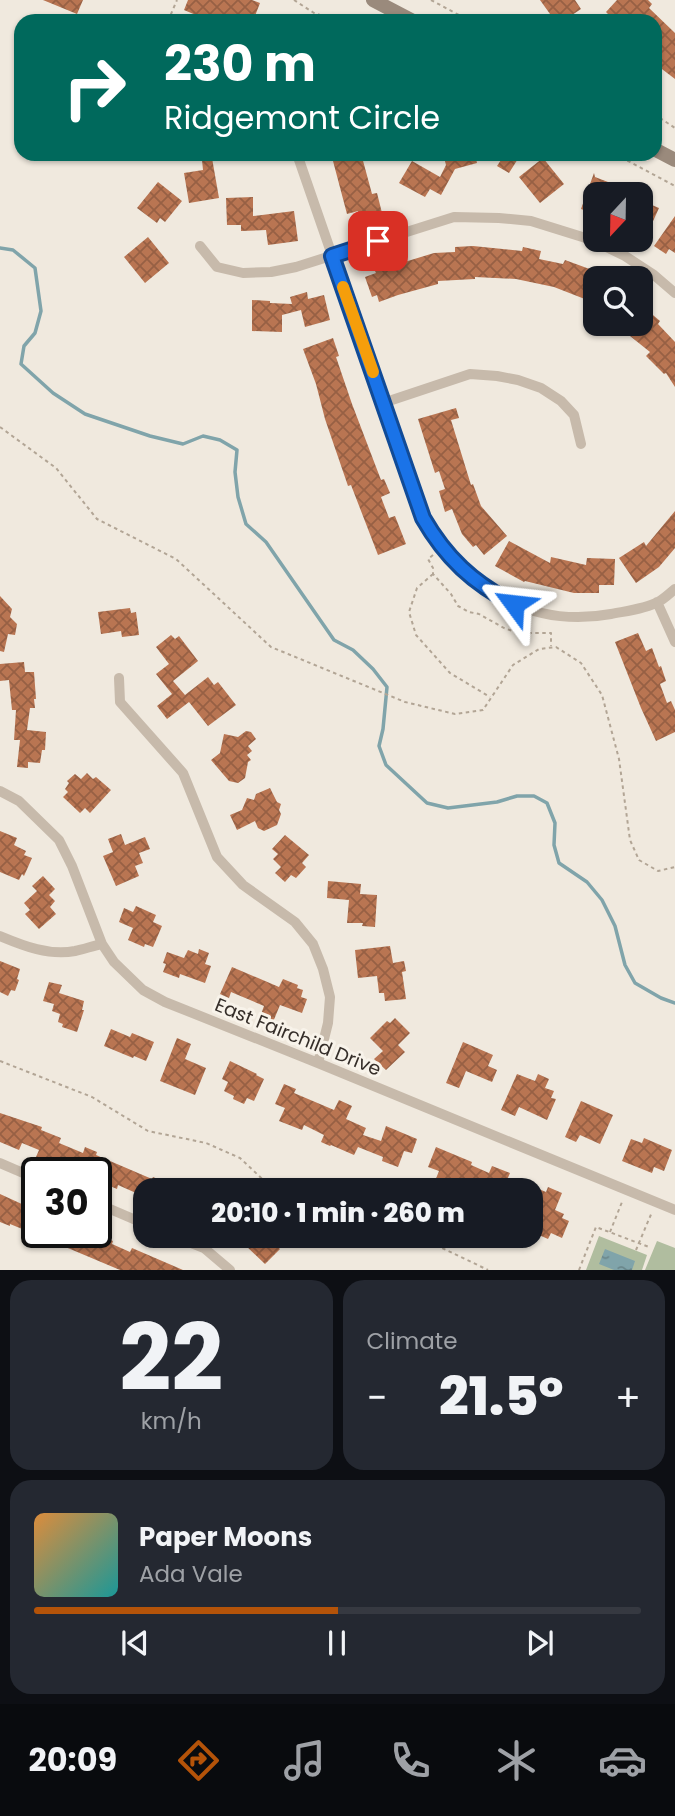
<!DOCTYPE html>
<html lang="en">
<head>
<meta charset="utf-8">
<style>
  body { margin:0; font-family:Poppins,sans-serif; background:#242831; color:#f1f3f6; height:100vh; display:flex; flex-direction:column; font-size:26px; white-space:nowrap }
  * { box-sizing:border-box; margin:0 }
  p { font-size:23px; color:#9ea1a6 }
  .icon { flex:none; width:38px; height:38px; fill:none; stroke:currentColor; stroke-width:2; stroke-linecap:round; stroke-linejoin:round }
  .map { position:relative; height:1270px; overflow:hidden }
  .details { display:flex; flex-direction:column; gap:10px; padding:10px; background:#0d0f14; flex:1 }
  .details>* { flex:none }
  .hud { position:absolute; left:14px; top:14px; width:648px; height:147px; border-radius:21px; box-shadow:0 2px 5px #0004; background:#00695c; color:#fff; overflow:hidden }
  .needle { width:46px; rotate:202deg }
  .buttons { position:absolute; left:583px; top:182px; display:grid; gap:14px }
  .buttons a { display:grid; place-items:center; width:70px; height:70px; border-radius:14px; background:#171b24; box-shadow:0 2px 5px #0004; font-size:35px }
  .speed { position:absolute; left:21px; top:1157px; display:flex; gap:14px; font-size:35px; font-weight:700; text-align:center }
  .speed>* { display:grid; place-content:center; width:91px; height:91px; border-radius:50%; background:#171b24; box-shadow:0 2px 5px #0004; line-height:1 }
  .speed .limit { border:4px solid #111; border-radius:10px; background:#fff; color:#111 }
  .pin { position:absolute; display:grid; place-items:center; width:60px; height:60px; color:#fff; margin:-30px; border-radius:14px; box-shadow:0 4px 10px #0006 }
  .me { position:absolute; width:77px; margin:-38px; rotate:300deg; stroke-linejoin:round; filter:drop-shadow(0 0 5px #0008) }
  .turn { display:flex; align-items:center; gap:24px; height:147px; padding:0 35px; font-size:32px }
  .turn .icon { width:91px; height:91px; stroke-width:2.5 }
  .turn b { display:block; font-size:49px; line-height:60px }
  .big { font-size:52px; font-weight:800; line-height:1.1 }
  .details .widget { flex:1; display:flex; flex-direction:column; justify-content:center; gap:10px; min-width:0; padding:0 24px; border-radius:21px; background:#242831 }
  .details .dial { align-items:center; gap:0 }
  .dial b { font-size:91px; line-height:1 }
  .song { display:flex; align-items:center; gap:21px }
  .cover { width:84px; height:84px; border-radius:10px; background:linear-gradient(135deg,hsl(30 70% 55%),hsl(180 70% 35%)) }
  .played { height:7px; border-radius:4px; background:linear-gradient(90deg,#b45309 50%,#363941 50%) }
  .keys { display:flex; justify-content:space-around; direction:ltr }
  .heat { display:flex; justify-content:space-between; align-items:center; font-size:38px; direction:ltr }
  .details .tiles { flex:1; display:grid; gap:10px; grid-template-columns:1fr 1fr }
  .widget:last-child { grid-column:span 2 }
  .trip { position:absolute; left:133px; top:1178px; width:410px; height:70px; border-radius:21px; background:#171b24; box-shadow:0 2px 5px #0004; font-weight:800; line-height:70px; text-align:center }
  .dock { display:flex; height:112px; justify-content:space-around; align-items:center; background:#090b0e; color:#9ea1a6 }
  .dock .icon { width:49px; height:49px }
  .dock .active { color:#b45309 }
  .dock b { font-size:32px; color:#f1f3f6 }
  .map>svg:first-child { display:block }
  .park { fill:#b0bd9f }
  .water { fill:url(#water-ripples) }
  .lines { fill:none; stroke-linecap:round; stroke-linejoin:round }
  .stream { stroke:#80a4aa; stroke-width:3.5 }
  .building { fill:url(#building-cross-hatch) }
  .path { stroke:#b2a595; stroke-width:2; stroke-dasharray:3.5 3.5; stroke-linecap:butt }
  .street { stroke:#c7baab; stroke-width:10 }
  .secondary { stroke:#9a8a7c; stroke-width:14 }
  .route-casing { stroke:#114b97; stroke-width:18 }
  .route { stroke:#1a73e8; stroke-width:12 }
  .slow { stroke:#f59e0b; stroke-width:12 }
  .labels { text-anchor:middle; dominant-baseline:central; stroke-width:6; stroke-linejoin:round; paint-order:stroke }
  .street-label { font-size:19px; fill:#352e29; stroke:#f8f3ea }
</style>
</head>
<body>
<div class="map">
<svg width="675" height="1270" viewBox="0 0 675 1270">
  <defs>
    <pattern id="water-ripples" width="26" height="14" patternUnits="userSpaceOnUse" patternTransform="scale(1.75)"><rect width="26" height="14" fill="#80a4aa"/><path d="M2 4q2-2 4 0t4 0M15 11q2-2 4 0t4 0" fill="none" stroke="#6a868a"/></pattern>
    <pattern id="building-cross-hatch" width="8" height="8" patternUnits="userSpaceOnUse" patternTransform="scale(1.75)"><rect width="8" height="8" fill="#b97552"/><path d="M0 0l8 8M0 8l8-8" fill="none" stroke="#976044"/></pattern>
  </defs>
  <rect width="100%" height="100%" fill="#f0e9de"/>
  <path class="park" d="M599 1236 647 1255 642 1270H586Z
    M657 1241 675 1248V1270H645Z"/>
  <path class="water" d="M605 1249 635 1261 632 1270H614L599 1264Z"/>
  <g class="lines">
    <path class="stream" d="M0 248 13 250 35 268 41 311 35 333 24 346 21 364 53 393 85 414 150 436 183 444 203 436 220 440 237 450 235 472 238 497 246 524 266 542 334 640 353 650 373 669 387 687 383 729 379 746 386 765 427 803 448 808 497 802 517 796H534L547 803 555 823 554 845 559 863 587 882 602 900 615 926 625 965 635 983 661 998 675 1003"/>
  </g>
  <path class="building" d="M43 0H83L77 14Z
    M188 0H252L260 3 253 21H210L184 10Z
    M540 0H575L581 9 563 21H555Z
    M617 0H648L652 4 649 8 675 33V79L654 63V21H615L606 12Z
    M443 154H475L477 163 455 169 441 195 430 189 425 197 399 183 412 161 440 177 446 165Z
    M505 154H521L509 173 497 166Z
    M353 155 354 159 362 157 372 194 377 193 383 217 361 222 358 211 347 214 333 161Z
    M212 158 219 198 189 203 184 173 203 170 202 160Z
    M543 158 564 184 540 203 519 177Z
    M594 173 595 177 621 187 618 194H595V214L581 209Z
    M158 182 182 201 165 222 160 218 157 223 137 208Z
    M253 197V216L294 211 298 241 268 245 266 230 241 231V225H227L226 198Z
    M640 200 659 208 640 250Z
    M675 216V253L669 249 666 254 654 246Z
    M148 237 169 263 145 283 124 257Z
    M473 246 522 251 523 247 541 251 539 259 563 264 565 260 595 271V303L554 287 516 279 475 277V279L438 281V284L398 295 379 302 377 295 372 297 365 277 376 273 375 271 434 253 455 252V247Z
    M307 292 308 299 324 295 330 320 305 327 301 310 282 315V332L252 331V300L270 301V303L292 304 290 297Z
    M640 304 660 321 658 324 675 342V387L666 373 664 374 646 356 650 352 615 324H640Z
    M333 338 339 356 336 357 352 404 381 480 384 479 390 493 381 497 389 518 395 516 406 544 378 555 351 485 348 486 325 419 316 384 303 349Z
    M456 408 459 418 451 420 471 485 473 484 481 506 507 536 484 555 476 545 473 547 462 534 452 509 445 512 439 491 445 489 439 471 435 473 418 419Z
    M675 511V548L659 567 636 583 619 558 644 542 646 546Z
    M509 541 550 563 551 557 586 565 587 558 615 559 614 585H599V593H574L525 581 524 582 495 566Z
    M0 596 12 609 10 617 17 624 15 635 8 634 4 652 0 651Z
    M130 608 131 613 136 612 139 635 122 637 121 631 101 634 98 612Z
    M638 633 646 651 652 648 659 667 661 666 666 681 660 684 667 703 671 701 675 710V732L656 741 641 708 615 642Z
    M171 635 175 639 179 636 198 661 173 681 185 695 208 677 214 685 218 682 236 705 208 726 189 702 167 719 157 706 172 694 156 674 169 664 156 647Z
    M24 662 25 672H34L36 699H34L35 708H30L27 730 46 732 45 750H42L40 763 28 762V768L17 767 20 740H14L16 710H12L9 680 0 681V664Z
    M246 731 251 732 256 739 248 746 252 751 247 755 251 760 248 762 245 778 238 783 229 781 211 760 220 753 224 734 238 737Z
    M87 773 93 779 96 777 111 790 90 813 85 808 80 813 63 797 68 792 65 789 69 783 67 781 75 774 81 779Z
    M270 788 277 802 281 804 279 810 281 814 277 825 264 831 258 828 255 821 237 830 230 815 242 810 247 798 254 800 256 794Z
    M0 831 17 838 14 845 26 851 24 855 32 858 24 876 22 874 19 880 0 872Z
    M121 834 125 845 145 837 150 849 139 853 143 863 135 866 139 876 116 886 103 856 113 852 108 839Z
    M285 835 309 855 302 863 306 867 296 878 291 875 285 882 275 873 281 867 273 859 278 854 272 849Z
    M43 876 55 889 49 895 55 901 50 907 56 914 39 929 25 914 30 910 24 903 37 891 32 886Z
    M328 881 361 884 360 894 377 895 375 927 362 926 363 923H347L349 900 327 898Z
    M136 906 156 915 153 922 162 926 153 947 145 944 144 947 128 940 133 928 119 922 124 908 133 912Z
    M390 946 393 963 404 961 406 971 402 972 406 999 385 1001 384 993H379L377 976 358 978 355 950Z
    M199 949 209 953 205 964 211 966 205 983 180 974 179 978 163 972 166 964 163 963 167 952 184 958 188 950 198 954Z
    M0 961 20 969 17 979 19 980 15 991 11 990 8 996 0 992Z
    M232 967 279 987 283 979 298 985 297 988 303 990 301 997 307 999 302 1013 280 1005 273 1022 260 1017 264 1006 231 992 229 998 220 994Z
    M49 982 62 985 59 993 84 1001 82 1010H84L77 1032 62 1027 63 1024 58 1022 60 1014 52 1011 54 1004 43 1001Z
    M395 1018 410 1033 398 1045 405 1052 386 1070 374 1059 383 1051 370 1038 387 1021 390 1023Z
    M111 1029 130 1037 132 1033 154 1042 146 1061 134 1056 133 1058 104 1046Z
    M177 1038 191 1044 185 1059 206 1068 195 1095 160 1081Z
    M463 1042 493 1055 488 1066 497 1070 492 1082 466 1071 459 1088 446 1083Z
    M230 1061 257 1074 256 1075 264 1079 254 1101 247 1098 244 1104 233 1099 234 1096 224 1091 228 1082 222 1079Z
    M517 1074 535 1081 538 1074 549 1079 545 1088 554 1091 551 1098 556 1099 547 1120 519 1107 515 1116 501 1110Z
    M284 1084 296 1089 294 1093 334 1110 339 1100 352 1106 346 1119 366 1128 363 1135 381 1141 386 1126 417 1139 412 1153 404 1151 398 1167 382 1161 383 1157 358 1147 354 1155 331 1145 330 1146 321 1142 324 1135 304 1125 302 1130 279 1121 285 1108 275 1104Z
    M581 1101 613 1115 600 1144 580 1135 576 1142 565 1137Z
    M0 1113 42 1127 41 1130 61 1138 59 1143 83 1153 85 1147 97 1152 96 1155 152 1179 153 1177 167 1183 168 1179 194 1190H145V1197L118 1185 117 1189 105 1184 96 1179V1172H82L83 1170 65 1163 63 1168 36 1157 39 1150 22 1143 19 1150 0 1142Z
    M644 1138 672 1150 664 1171 654 1167 652 1173 622 1161 631 1139 642 1143Z
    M436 1147 472 1162 471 1165 489 1173 492 1166 510 1173 507 1180 513 1182 510 1190H480L482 1187 465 1180 463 1184 456 1181 453 1188 435 1181 439 1171 428 1167Z
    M534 1187 546 1192 548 1187 562 1193 555 1210 564 1214 562 1218 569 1221 562 1238 551 1233 548 1239 530 1231 540 1207 530 1203V1195Z
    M0 1194 37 1211V1232H93L113 1241 112 1244 130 1252 132 1248 183 1270H120L37 1235 10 1224V1226L0 1222Z
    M237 1236H282L274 1243 280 1249 265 1264 244 1244 246 1241Z"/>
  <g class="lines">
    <path class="path" d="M294 0 314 13 339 21
      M431 0 470 21
      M168 21 177 0
      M654 114 675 128
      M615 154 675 186
      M0 427 56 468 97 519 176 559 271 647 405 702 455 714 483 710 513 665 539 649 556 647 581 663 602 695 619 759 630 840 639 860 658 871 675 867
      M433 555 428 559 433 568V574L451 594 458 606 469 612 479 614 504 628 518 633H551V646
      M433 574 417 588 409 612 416 635 450 673 490 697
      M0 1061 92 1097 148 1131 206 1143 240 1158 274 1190
      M610 1232 622 1202
      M417 1236 488 1270
      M636 1250 652 1212
      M579 1270 596 1227 649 1247"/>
    <path class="street" d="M297 154 423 518C463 587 529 629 611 614 626 611 645 609 658 602 664 599 670 593 675 589
      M200 246 217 267 243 273 271 272 296 267 454 217 499 218 531 221 592 240 625 256 654 275 675 293
      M383 403 470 374 497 376 518 380 541 388 561 401 574 415 581 444
      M657 602 675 642
      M119 678 120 702 183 773 217 857 243 885 295 922 313 944 323 969 330 997 328 1023 318 1063
      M0 791 19 801 59 840 72 866 102 944 114 962 143 990 165 1002 318 1063 675 1210
      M0 936C24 946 49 956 75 951 84 949 93 946 102 944
      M0 1163 37 1179
      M96 1203 145 1224
      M174 1236 204 1248 230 1270"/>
    <path class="secondary" d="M373 0 413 21
      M654 149 675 160"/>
  </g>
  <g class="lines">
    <g class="route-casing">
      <path id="route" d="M378 241 332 256 423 518C446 558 473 583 514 604"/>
    </g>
    <use href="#route" class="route"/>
    <path class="slow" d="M343 287 373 372"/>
  </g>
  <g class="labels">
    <g class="street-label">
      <text transform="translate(298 1037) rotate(22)">East Fairchild Drive</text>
    </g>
  </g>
</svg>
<div class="buttons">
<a><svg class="needle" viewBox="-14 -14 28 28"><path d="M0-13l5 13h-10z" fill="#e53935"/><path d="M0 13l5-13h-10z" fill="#9ea1a6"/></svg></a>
<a><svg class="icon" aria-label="search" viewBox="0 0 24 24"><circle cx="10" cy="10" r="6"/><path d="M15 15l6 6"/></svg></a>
</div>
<div class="speed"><div class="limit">30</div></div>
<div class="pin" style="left:378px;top:241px;background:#d93025"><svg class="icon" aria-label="arrive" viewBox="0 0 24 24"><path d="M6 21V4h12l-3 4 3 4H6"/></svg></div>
<svg class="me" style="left:514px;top:604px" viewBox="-20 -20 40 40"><path d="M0-17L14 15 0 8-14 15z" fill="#1a73e8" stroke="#fff" stroke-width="4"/></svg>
<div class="trip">20:10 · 1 min · 260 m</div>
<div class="hud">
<div class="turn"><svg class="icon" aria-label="right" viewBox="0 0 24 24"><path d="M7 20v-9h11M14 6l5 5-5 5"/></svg><div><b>230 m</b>Ridgemont Circle</div></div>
</div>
</div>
<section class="details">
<div class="tiles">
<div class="widget dial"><b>22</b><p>km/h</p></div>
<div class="widget"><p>Climate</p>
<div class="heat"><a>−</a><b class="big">21.5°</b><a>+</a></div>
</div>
<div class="widget">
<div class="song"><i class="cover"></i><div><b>Paper Moons</b><p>Ada Vale</p></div></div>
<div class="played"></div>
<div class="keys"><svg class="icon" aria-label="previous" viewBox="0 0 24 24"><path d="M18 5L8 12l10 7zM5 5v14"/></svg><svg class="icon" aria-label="pause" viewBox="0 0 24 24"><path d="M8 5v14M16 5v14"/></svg><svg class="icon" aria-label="next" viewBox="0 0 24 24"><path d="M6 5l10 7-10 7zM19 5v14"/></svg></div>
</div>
</div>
</section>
<nav class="dock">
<b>20:09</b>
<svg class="icon active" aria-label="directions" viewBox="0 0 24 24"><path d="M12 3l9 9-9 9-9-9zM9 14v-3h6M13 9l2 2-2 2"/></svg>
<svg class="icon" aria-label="music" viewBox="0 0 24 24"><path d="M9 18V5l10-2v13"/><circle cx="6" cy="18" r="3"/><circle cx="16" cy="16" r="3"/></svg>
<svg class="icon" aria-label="phone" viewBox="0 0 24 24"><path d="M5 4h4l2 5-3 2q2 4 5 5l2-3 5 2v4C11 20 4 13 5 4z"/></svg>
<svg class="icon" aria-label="climate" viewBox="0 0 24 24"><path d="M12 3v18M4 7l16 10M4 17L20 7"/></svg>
<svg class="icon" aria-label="car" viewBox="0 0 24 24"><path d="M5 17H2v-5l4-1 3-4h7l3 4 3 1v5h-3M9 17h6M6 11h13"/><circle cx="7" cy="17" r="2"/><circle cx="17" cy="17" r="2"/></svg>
</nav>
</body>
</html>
